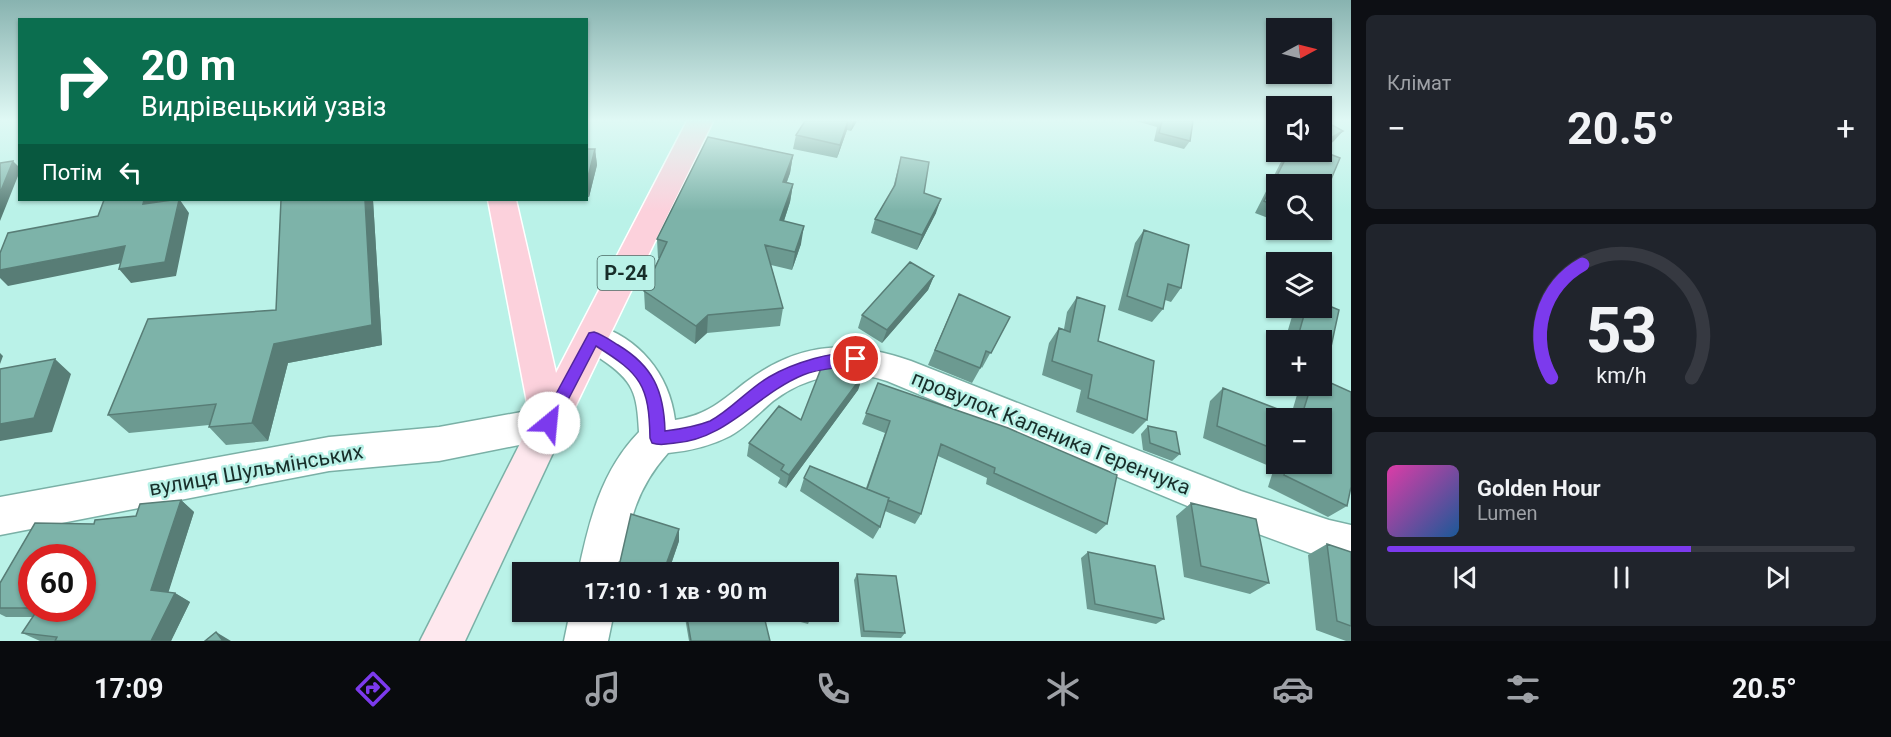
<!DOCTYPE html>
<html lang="uk">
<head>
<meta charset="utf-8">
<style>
  body { margin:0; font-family:Roboto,sans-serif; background:#20242c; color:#f1f3f6; height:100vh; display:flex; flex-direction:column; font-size:22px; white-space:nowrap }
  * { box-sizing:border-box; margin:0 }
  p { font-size:20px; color:#9ea1a6 }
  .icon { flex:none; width:33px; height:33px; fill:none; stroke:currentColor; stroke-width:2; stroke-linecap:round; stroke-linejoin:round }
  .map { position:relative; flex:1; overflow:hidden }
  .sheet { display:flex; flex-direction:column; gap:15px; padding:15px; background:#0d0f14; width:540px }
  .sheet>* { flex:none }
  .hud { position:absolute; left:18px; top:18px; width:570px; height:183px; border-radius:0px; box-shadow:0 2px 4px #0004; background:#0b6e4f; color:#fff; overflow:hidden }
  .needle { width:39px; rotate:83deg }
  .fabs { position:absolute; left:1266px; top:18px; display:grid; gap:12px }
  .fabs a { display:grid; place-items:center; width:66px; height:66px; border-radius:0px; background:#171b24; box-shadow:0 2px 4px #0004; font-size:30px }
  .speed { position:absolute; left:18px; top:544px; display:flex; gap:12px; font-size:30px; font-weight:700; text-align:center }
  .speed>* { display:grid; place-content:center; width:78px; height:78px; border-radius:50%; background:#171b24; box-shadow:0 2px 4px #0004; line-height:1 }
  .speed .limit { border:9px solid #d22; background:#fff; color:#111 }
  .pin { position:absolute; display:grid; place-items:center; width:51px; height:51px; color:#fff; margin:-26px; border:3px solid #fff; border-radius:50%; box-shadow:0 2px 6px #0007 }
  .me { position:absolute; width:66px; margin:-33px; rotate:28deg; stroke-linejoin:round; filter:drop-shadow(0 0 4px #0008) }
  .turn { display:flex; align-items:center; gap:21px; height:126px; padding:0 24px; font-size:27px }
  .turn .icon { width:78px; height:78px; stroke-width:2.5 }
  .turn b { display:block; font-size:42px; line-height:51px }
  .then { display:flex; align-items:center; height:57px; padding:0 24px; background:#0003; gap:12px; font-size:22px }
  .big { font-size:45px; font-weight:700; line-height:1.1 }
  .sheet .tile { flex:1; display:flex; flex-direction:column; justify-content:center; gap:9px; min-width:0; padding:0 21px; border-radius:9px; background:#20242c }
  .sheet .dial { align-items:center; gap:0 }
  .dial svg { height:156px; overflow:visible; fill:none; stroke:#363941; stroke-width:7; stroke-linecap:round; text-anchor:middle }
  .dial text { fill:#f1f3f6; stroke:none }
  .song { display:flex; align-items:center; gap:18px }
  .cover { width:72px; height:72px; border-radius:9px; background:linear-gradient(135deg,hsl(320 70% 55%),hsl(210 70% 35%)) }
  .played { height:6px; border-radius:3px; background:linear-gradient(90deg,#7c3aed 65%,#363941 65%) }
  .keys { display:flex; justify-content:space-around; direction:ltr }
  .heat { display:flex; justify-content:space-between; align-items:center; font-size:33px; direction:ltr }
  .trip { position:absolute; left:512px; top:562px; width:327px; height:60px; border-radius:0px; background:#171b24; box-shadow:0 2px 4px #0004; font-weight:700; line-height:60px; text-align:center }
  .menu { display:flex; height:96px; justify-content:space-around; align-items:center; background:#090b0e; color:#9ea1a6 }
  .menu .icon { width:42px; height:42px }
  .menu .current { color:#7c3aed }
  .menu b { font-size:27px; color:#f1f3f6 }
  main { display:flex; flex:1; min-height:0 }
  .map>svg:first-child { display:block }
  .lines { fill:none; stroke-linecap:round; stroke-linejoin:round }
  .minor-casing { stroke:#7ab0a6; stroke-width:3 }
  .secondary-casing { stroke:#7ab0a6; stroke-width:3 }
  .primary-casing { stroke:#fff; stroke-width:3 }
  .minor { fill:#fff; fill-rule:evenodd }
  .secondary { fill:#fee8ee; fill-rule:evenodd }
  .primary { fill:#fcd1dc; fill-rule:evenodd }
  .wall { fill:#6c9a91; fill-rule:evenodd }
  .shaded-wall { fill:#587d76 }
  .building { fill:#7db3a9; stroke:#587d76; stroke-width:1.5 }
  .route { fill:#7c3aed; stroke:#51269a; stroke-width:1.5 }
  .labels { text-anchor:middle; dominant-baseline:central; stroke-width:5; stroke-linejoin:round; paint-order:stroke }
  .shield { fill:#baf2e8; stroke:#496963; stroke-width:1.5 }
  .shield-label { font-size:20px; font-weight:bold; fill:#182e2a }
  .street-label { font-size:21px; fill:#182e2a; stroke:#baf2e8 }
</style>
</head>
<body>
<main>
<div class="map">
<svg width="1351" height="641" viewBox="0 0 1351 641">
  <rect width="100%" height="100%" fill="#baf2e8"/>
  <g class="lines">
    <g class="minor-casing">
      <path id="minor" d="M594 324C639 338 669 373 675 420 708 415 721 401 746 382 800 341 851 340 911 361L1241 491 1329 520 1351 525V565L1329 560 1226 522 887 381C847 367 806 376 773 401 759 413 746 427 730 436 711 446 689 451 668 453 634 491 629 525 620 573H578C589 521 601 471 639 432 637 393 634 381 601 359 591 352 583 348 577 337L582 328Z
        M549 407 562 412 567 423 562 434 549 439 439 461 329 471 0 535V497L329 437 439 427Z
        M570 612H614L608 641H564Z"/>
    </g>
    <g class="secondary-casing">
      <path id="secondary" d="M549 407 562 412 567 423 465 641H420L536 412Z"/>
    </g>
    <g class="primary-casing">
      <path id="primary" d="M687 121H713L562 434 549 439 536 434 531 423 488 200H516L556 373Z"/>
    </g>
    <use href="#minor" class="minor"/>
    <use href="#secondary" class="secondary"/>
    <use href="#primary" class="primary"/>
  </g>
  <path class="wall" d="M805 121H857L851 131 847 130 837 158 793 149 796 135Z
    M1136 121H1193L1190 141 1184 149 1154 141 1157 127Z
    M586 149H595L597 165 589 197H586Z
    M1286 152H1322L1276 184V221L1255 213Z
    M793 155 790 173 787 182 793 184 790 202 784 221 801 244 792 270 771 265 783 308 780 326 707 333 695 344 645 309 644 291 659 258H658L657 239Z
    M901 157 924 193 936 213 917 250 871 233 875 219 893 188Z
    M281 200H373L382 345 288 363 268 441 226 445 209 427V425L129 433 108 415 276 310Z
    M1144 230 1181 288 1171 302 1165 300 1163 309 1152 322 1118 310 1135 243Z
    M934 276 928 290 882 343 858 328 862 315Z
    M1077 297 1098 341 1147 420 1133 434 1076 412 1081 390 1042 375 1049 343 1059 328 1064 329 1067 312Z
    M1298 308H1322L1329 356 1322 362V340H1285L1293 313Z
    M952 309 1010 317 982 368 981 367 972 383 928 365Z
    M863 375 858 390 786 488 778 483 780 478 747 456 749 443 801 420Z
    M878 383 1107 524 1096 534 986 484 987 478 938 456 921 514 915 524 885 511 880 527 873 539 800 491 804 478 866 488 885 433 862 424Z
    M1302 386H1322L1347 506 1328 517 1268 487 1274 468 1203 438 1210 401 1223 388 1291 415 1299 388ZM1276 418 1322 464H1276Z
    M1148 426 1180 454 1172 461 1143 450 1141 434Z
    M181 500 194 512 168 592 175 593 190 602 171 641H40L22 633 33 617H6L0 614V583L35 523 94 524 95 520 136 516 140 504ZM32 558H82V609H32Z
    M1191 503 1269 583 1250 594 1184 577 1176 516Z
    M679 541 668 573H616L614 564Z
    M1327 544 1351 552V641H1346L1316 630 1308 555Z
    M1088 552 1164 619 1156 624 1087 609 1081 558Z
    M857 574 905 633 901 638 861 637 854 580Z
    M684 612H763L770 641H689Z
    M764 612H813L808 624Z"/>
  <path class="shaded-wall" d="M848 121 847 130 837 158 840 145Z
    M853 121H857L851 131Z
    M1343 131 1333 142 1322 149V143Z
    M595 149 597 165 589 197 587 181Z
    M793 155 790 173 780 200 783 182Z
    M13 161 20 168V171L0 221V193Z
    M793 184 790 202 778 239 780 220Z
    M941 199 936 213 917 250 922 235Z
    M144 200H159L154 219 143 204Z
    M179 200H180L189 213 176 276 131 283 119 269Z
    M365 200H373L382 345 288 363 268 441 252 423 274 344Z
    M804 226 801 244 792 270 795 252Z
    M125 246 137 260 8 286 0 278V270Z
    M934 276 928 290 882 343 887 330Z
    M708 315 707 333 695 344 696 326Z
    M0 353 3 356 0 364Z
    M55 359 71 374 52 432 0 441V424Z
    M863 375 858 390 786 488 789 475Z
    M181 500 194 512 166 600 151 590Z
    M679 529V541L668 573H663Z
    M175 593 190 602 171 641H151Z
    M216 632 231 641H223Z"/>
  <path class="building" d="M805 121H848L840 145 796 135Z
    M1162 121H1193L1190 141 1159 133Z
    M1322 121H1325L1343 131 1322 143Z
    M708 137 793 155 783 182 793 184 780 220 804 226 795 252 765 245 783 308 708 315 696 326 644 291 667 242 657 239Z
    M586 149H595L587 181H586Z
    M1322 151 1340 158 1322 201V184H1276V206L1264 201 1289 152H1322Z
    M901 157 929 162 924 193 941 199 922 235 875 219 895 185Z
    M13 161 0 193V163Z
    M104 200H144L143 204 172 200H179L165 262 119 269 125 246 0 270V253L8 233 98 216Z
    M281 200H365L372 325 274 344 252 423 209 427 216 404 108 415 148 319 276 310Z
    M1144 230 1189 245 1181 288 1168 284 1163 309 1127 296Z
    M910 262 934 276 887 330 862 315Z
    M959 294 1010 317 991 353 986 351 980 368 935 350Z
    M1077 297 1105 306 1098 341 1154 361 1147 420 1088 398 1092 375 1052 361 1059 328 1070 332Z
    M1322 303 1339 310 1329 356 1322 354V340H1297L1306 308H1322Z
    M55 359 34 418 0 424V369Z
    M831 364 863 375 789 475 781 470 784 465 749 443 779 406 801 420 822 366Z
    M1322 379 1351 392V487L1347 506 1284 475 1288 464H1322V418H1301L1311 386H1322Z
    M878 383 1008 428 1117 475 1107 524 994 473 995 468 941 444 921 514 888 500 889 498 867 489 890 421 866 413Z
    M1223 388 1301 418H1276V450L1217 426Z
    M1148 426 1176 432 1180 454 1150 443Z
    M810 466 889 498 880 527 804 478Z
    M181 500 151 590 175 593 151 641H55L57 637 22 633 38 609H82V558H32V608H0V583L35 523 94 524 95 520 136 516 140 504Z
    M1191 503 1256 519 1269 583 1201 566Z
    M631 514 679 529 663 573H641L614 564 620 562Z
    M1327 544 1351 552V626L1337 621Z
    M1088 552 1155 566 1164 619 1095 604Z
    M793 568 811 573H764Z
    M857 574 896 576 905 633 864 631Z
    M686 612H763L770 641H691Z
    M802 612H813L812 615Z
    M216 632 223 641H205Z"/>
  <linearGradient id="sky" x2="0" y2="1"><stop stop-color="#88b3b0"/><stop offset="0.57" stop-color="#e0f9f5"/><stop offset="1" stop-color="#e0f9f5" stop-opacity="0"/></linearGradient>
  <rect width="1351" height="211" fill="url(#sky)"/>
  <path class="route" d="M594 332C603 335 610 340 618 345 653 366 664 391 665 431 681 429 695 427 710 421 731 410 748 389 769 377 789 365 839 347 861 355L863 359 861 363C843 369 822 367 803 375 757 394 727 439 675 443 667 444 660 446 652 443L650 438C649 385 641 374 596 346L554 427 549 429 543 427 541 423 543 418 589 333Z"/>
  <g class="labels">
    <rect class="shield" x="597.5" y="256" width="57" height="34" rx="4.5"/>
    <g class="shield-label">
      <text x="626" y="273">Р-24</text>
    </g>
    <g class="street-label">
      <text transform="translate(1051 433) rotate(22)">провулок Каленика Геренчука</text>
      <text transform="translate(256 470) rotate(-10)">вулиця Шульмінських</text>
    </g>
  </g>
</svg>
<div class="fabs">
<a><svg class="needle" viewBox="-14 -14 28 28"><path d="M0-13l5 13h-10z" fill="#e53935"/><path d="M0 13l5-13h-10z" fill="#9ea1a6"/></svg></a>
<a><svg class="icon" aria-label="sound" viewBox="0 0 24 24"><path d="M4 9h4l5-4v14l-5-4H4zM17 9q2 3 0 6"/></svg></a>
<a><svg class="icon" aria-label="search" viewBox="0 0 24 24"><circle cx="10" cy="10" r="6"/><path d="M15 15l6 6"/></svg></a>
<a><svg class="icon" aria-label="layers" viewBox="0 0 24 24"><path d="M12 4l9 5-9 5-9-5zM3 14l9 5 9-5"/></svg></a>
<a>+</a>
<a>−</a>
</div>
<div class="speed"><div class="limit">60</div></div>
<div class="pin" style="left:856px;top:359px;background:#d93025"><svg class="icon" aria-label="arrive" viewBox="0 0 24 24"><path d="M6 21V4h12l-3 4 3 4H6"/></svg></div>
<svg class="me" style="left:549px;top:423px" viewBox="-20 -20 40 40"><circle r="19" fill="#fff"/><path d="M0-13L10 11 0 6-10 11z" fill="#7c3aed"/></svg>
<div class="trip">17:10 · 1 хв · 90 m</div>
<div class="hud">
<div class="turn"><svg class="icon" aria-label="right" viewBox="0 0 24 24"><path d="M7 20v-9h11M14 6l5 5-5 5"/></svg><div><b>20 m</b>Видрівецький узвіз</div></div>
<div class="then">Потім<svg class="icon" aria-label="left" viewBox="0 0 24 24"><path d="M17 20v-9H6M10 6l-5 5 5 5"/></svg></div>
</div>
</div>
<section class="sheet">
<div class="tile"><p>Клімат</p>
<div class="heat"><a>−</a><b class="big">20.5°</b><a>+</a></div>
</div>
<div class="tile dial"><svg viewBox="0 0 100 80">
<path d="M14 69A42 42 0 1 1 86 69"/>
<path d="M14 69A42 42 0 0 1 30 11" stroke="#7c3aed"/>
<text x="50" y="56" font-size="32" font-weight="700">53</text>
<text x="50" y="72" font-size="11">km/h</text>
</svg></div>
<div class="tile">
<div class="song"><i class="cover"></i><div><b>Golden Hour</b><p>Lumen</p></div></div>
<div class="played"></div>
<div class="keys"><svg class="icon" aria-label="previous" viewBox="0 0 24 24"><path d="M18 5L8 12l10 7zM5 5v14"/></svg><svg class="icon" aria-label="pause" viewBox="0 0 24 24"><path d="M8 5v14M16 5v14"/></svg><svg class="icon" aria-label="next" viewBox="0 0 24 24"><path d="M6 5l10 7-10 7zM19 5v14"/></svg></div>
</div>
</section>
</main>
<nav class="menu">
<b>17:09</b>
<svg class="icon current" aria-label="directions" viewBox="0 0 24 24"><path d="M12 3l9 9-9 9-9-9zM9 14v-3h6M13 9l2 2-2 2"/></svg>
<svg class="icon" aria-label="music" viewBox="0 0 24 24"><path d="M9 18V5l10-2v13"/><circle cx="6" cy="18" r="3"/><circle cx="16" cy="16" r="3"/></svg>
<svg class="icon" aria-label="phone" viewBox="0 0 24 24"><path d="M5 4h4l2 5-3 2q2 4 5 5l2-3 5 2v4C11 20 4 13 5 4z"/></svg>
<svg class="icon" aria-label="climate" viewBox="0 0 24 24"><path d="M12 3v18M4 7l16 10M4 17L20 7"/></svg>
<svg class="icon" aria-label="car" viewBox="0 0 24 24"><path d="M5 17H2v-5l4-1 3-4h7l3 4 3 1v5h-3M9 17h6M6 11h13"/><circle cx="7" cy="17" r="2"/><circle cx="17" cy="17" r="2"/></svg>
<svg class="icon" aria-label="filters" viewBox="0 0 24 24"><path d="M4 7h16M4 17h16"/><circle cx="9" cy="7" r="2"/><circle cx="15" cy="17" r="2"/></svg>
<b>20.5°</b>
</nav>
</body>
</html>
